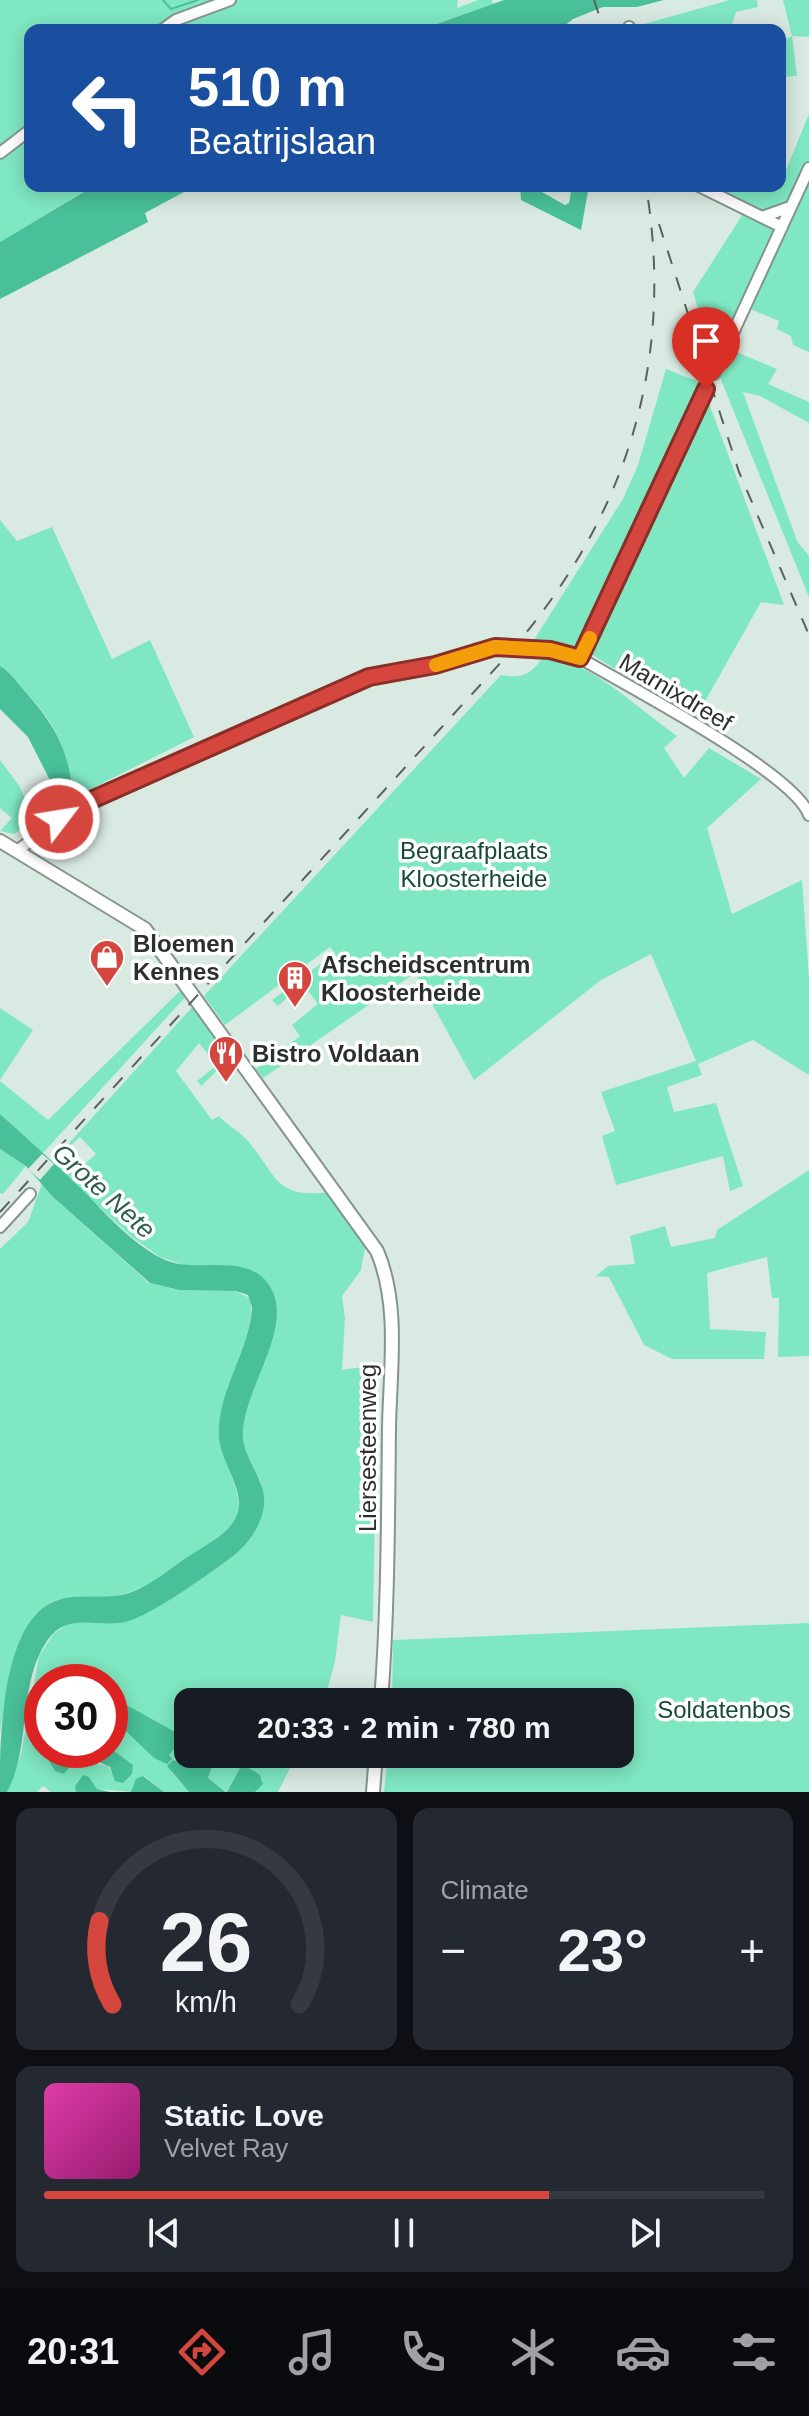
<!DOCTYPE html>
<html lang="en">
<head>
<meta charset="utf-8">
<style>
  body { margin:0; font-family:Arial,sans-serif; background:#242831; color:#f1f3f6; height:100vh; display:flex; flex-direction:column; font-size:30px; white-space:nowrap }
  * { box-sizing:border-box; margin:0 }
  p { font-size:26px; color:#9ea1a6 }
  .icon { flex:none; width:44px; height:44px; fill:none; stroke:currentColor; stroke-width:2; stroke-linecap:round; stroke-linejoin:round }
  .map { position:relative; height:1792px; overflow:hidden }
  .drawer { display:flex; flex-direction:column; gap:16px; padding:16px; background:#0d0f14; flex:1 }
  .drawer>* { flex:none }
  .guide { position:absolute; left:24px; top:24px; width:762px; height:168px; border-radius:16px; box-shadow:0 4px 20px #0003; background:#1a4fa0; color:#fff; overflow:hidden }
  .speed { position:absolute; left:24px; top:1664px; display:flex; gap:16px; font-size:40px; font-weight:700; text-align:center }
  .speed>* { display:grid; place-content:center; width:104px; height:104px; border-radius:50%; background:#171b24; box-shadow:0 4px 20px #0003; line-height:1 }
  .speed .limit { border:12px solid #d22; background:#fff; color:#111 }
  .pin { position:absolute; display:grid; place-items:center; width:68px; height:68px; color:#fff; margin:-82px -34px; border-radius:50% 50% 50% 0; rotate:-45deg; box-shadow:0 0 8px #0007 }
  .pin .icon { rotate:45deg }
  .me { position:absolute; width:88px; margin:-44px; rotate:59deg; stroke-linejoin:round; filter:drop-shadow(0 0 6px #0008) }
  .turn { display:flex; align-items:center; gap:28px; height:168px; padding:0 32px; font-size:36px }
  .turn .icon { width:104px; height:104px; stroke-width:2.5 }
  .turn b { display:block; font-size:56px; line-height:68px }
  .big { font-size:60px; font-weight:700; line-height:1.1 }
  .drawer .tile { flex:1; display:flex; flex-direction:column; justify-content:center; gap:12px; min-width:0; padding:0 28px; border-radius:16px; background:#242831 }
  .drawer .dial { align-items:center; gap:0 }
  .dial svg { height:208px; overflow:visible; fill:none; stroke:#363941; stroke-width:7; stroke-linecap:round; text-anchor:middle }
  .dial text { fill:#f1f3f6; stroke:none }
  .song { display:flex; align-items:center; gap:24px }
  .cover { width:96px; height:96px; border-radius:12px; background:linear-gradient(135deg,hsl(320 70% 55%),hsl(320 70% 35%)) }
  .played { height:8px; border-radius:4px; background:linear-gradient(90deg,#d5473e 70%,#363941 70%) }
  .keys { display:flex; justify-content:space-around; direction:ltr }
  .heat { display:flex; justify-content:space-between; align-items:center; font-size:44px; direction:ltr }
  .drawer .tiles { flex:1; display:grid; gap:16px; grid-template-columns:1fr 1fr }
  .tile:last-child { grid-column:span 2 }
  .trip { position:absolute; left:174px; top:1688px; width:460px; height:80px; border-radius:16px; background:#171b24; box-shadow:0 4px 20px #0003; font-weight:700; line-height:80px; text-align:center }
  .dock { display:flex; height:128px; justify-content:space-around; align-items:center; background:#090b0e; color:#9ea1a6 }
  .dock .icon { width:56px; height:56px }
  .dock .selected { color:#d5473e }
  .dock b { font-size:36px; color:#f1f3f6 }
  .map>svg:first-child { display:block }
  .green { fill:#7fe8c2; fill-rule:evenodd }
  .water { fill:#49c099 }
  .pier { fill:#d9eae2 }
  .lines { fill:none; stroke-linecap:round; stroke-linejoin:round }
  .stream { stroke:#49c099; stroke-width:2 }
  .minor-casing { stroke:#85958e; stroke-width:14 }
  .major-casing { stroke:#85958e; stroke-width:16 }
  .minor { stroke:#fff; stroke-width:10 }
  .major { stroke:#fff; stroke-width:12 }
  .rail { stroke:#59625e; stroke-width:2; stroke-dasharray:14 14; stroke-linecap:butt }
  .route-casing { stroke:#8a2e28; stroke-width:20 }
  .route { stroke:#d5473e; stroke-width:14 }
  .slow { stroke:#f59e0b; stroke-width:14 }
  .labels { text-anchor:middle; dominant-baseline:central; stroke-width:7; stroke-linejoin:round; paint-order:stroke }
  .street-label { font-size:24px; fill:#2a302e; stroke:#fff }
  .park-label { font-size:24px; fill:#174939; stroke:#fff }
  .poi-label { font-size:24px; font-weight:bold; fill:#2a302e; stroke:#fff; text-anchor:start }
  .water-label { font-size:26px; font-style:italic; fill:#2d5d4c; stroke:#fff }
</style>
</head>
<body>
<div class="map">
<svg width="809" height="1792" viewBox="0 0 809 1792">
  <rect width="100%" height="100%" fill="#d9eae2"/>
  <path class="green" d="M0 0H458L457 8 478 0H492L493 4 420 30H30V186H94L0 242Z
    M730 0H757L758 7 736 12 732 24 708 30H634L633 27Z
    M783 0H809V37L792 36 797 76 782 77 780 86V42L792 36Z
    M809 114V352L793 345 791 336 777 329 779 321 740 305 713 360 693 292 748 206 707 186H776L777 192Z
    M729 349 777 369 768 384 809 402V423L760 396 743 392 797 541 809 556V597L719 375Z
    M666 369 699 382 703 401 707 398 784 605 761 602 695 719 580 647 532 643 623 499 638 465Z
    M0 520 17 541 52 527 112 659 150 640 194 737 73 798C70 750 55 723 22 688 15 680 9 671 0 666Z
    M544 655C593 663 637 708 677 736L664 748 684 778 709 748 761 779 707 828 732 914 802 880 809 979V1075L753 1040 698 1064 702 1075 667 1087 674 1112 716 1103 743 1186 730 1191 723 1156 616 1185 602 1136 615 1131 601 1092 696 1061 651 954 601 980 474 1080 415 973 263 1078 256 1069 300 1036 292 1025 318 1004 303 984 278 1006 272 1000 335 953 330 947 225 1025 204 996 501 675C523 679 532 674 544 655Z
    M0 760 20 787 34 821 14 834 0 831 12 818 0 808Z
    M180 991 188 994 42 1154 0 1114V1081L48 1120Z
    M195 1004 236 1059 228 1066 225 1063 201 1086 197 1081 217 1065 199 1043 176 1071 212 1120 219 1116C228 1126 239 1131 248 1141 278 1177 275 1199 329 1192L365 1248 361 1270 342 1296 345 1318 342 1370 383 1364 377 1388 373 1622 341 1615 335 1661 324 1702H188V1745L179 1762 173 1760 171 1772 189 1792H164L144 1776 136 1780 131 1792 97 1789 89 1777 80 1779 75 1786 76 1792H51L43 1786 37 1792H7L21 1754 39 1656 54 1633 71 1622 120 1623 139 1617 232 1556 243 1547 261 1482C255 1471 248 1460 245 1448 233 1400 278 1353 276 1304L234 1266 193 1268 160 1257 132 1237 53 1165 65 1157 79 1169 96 1154 80 1137 52 1162ZM42 1682H110V1748L118 1755 112 1773 108 1766 98 1764 93 1756 95 1750H62L66 1756 54 1766 46 1754 47 1750H42Z
    M0 1008 33 1030 0 1080Z
    M0 1149 26 1166 3 1194 0 1193Z
    M809 1170V1356L778 1357 779 1298H772L767 1257 707 1273 710 1329 766 1332 764 1359H672L644 1345 609 1277 596 1276 608 1266 635 1264 630 1236 665 1226 671 1247 715 1238 717 1230Z
    M43 1181 53 1197 149 1283 179 1290 235 1291 250 1298C257 1329 227 1386 221 1421 215 1456 246 1490 237 1515 231 1532 211 1542 197 1551 176 1565 154 1584 130 1592 106 1601 81 1593 57 1600 15 1614 5 1698 0 1735V1249L28 1222Z
    M809 1623V1792H384L388 1754H620V1702H392L393 1640Z
    M217 1754H297L278 1792H255L263 1780 247 1767 240 1768 227 1792 208 1778Z"/>
  <path class="water" d="M504 0H664L637 7H603L573 19 559 30H420Z
    M94 186H195L145 213 148 222 0 299V242Z
    M520 186H531L565 205 569 203 572 186H589L581 230 521 200Z
    M0 666C9 671 15 680 22 688 54 724 70 749 73 798L67 800 57 794 28 737 0 709Z
    M0 1114C24 1136 48 1157 71 1179 100 1206 127 1241 163 1259 193 1274 242 1253 266 1281 301 1322 240 1391 243 1437 245 1464 270 1483 263 1511 259 1529 247 1545 233 1556 210 1573 151 1616 125 1622 96 1628 67 1611 47 1641 17 1685 32 1746 7 1792H0C0 1744 0 1623 55 1601 76 1593 99 1599 121 1595 146 1590 169 1569 189 1556 205 1545 228 1535 236 1517 248 1492 220 1463 219 1436 217 1391 250 1351 252 1307L248 1295 236 1291 179 1290 150 1283 53 1197 26 1166 0 1149Z
    M110 1696 177 1733 179 1743 169 1755 172 1759 167 1764 154 1758 110 1716Z
    M188 1745V1754H217L208 1778 226 1792H189L167 1766 173 1760 179 1762Z
    M110 1748 133 1765 132 1774 123 1783 115 1781 110 1767 93 1759 95 1750Z
    M47 1750H62L71 1765 64 1774 55 1771 45 1754Z
    M247 1767 260 1775 263 1784 255 1792H227L240 1768Z
    M83 1775 89 1777 97 1789 110 1792H76L75 1786Z
    M143 1776 164 1792H131L136 1779Z"/>
  <path class="pier" d="M42 1154 54 1164 40 1180 28 1169Z"/>
  <g class="lines">
    <path class="stream" d="M163 0 171 9 198 0"/>
    <g class="minor-casing">
      <path id="minor" d="M629 27V30
        M162 30 176 20 230 0
        M0 153 30 130
        M699 186 782 227
        M762 217 790 207
        M714 374 809 168
        M580 658 706 389
        M18 850 80 805 369 677 435 665 495 647 550 650 580 658C625 685 795 773 809 815
        M0 1227 30 1194"/>
    </g>
    <g class="major-casing">
      <path id="major" d="M0 841 145 929 377 1251C400 1305 390 1370 389 1427 388 1519 388 1610 381 1702
        M373 1792 376 1754"/>
    </g>
    <use href="#minor" class="minor"/>
    <use href="#major" class="major"/>
    <path class="rail" d="M594 0 604 30
      M659 224 739 472 809 635
      M0 1212 503 660C624 524 676 366 646 186"/>
  </g>
  <g class="lines">
    <g class="route-casing">
      <path id="route" d="M59 819 80 805 369 677 435 665 495 647 550 650 580 658 706 389"/>
    </g>
    <use href="#route" class="route"/>
    <path class="slow" d="M436 665 495 647 550 650 580 658 590 638"/>
  </g>
  <defs>
    <g id="shop-pin" transform="scale(1.8)"><path d="M0 17L-7.5 6A9.5 9.5 0 1 1 7.5 6Z" fill="#d5473e" stroke="#fff"/><path d="M-5-2.5h2.3a2.7 3.5 0 0 1 5.4 0H5L5.5 6h-11ZM-1.5-2.5h3a1.5 2.3 0 0 0-3 0Z" fill="#fff"/></g>
    <g id="building-pin" transform="scale(1.8)"><path d="M0 17L-7.5 6A9.5 9.5 0 1 1 7.5 6Z" fill="#d5473e" stroke="#fff"/><path d="M-4-6H4V6H1V3H-1V6H-4ZM-2.5-4.3h1.7v1.8h-1.7ZM.8-4.3h1.7v1.8H.8ZM-2.5-1h1.7V.8h-1.7ZM.8-1h1.7V.8H.8Z" fill="#fff"/></g>
    <g id="restaurant-pin" transform="scale(1.8)"><path d="M0 17L-7.5 6A9.5 9.5 0 1 1 7.5 6Z" fill="#d5473e" stroke="#fff"/><path d="M-5-6h1v4h1v-4h1v4h1v-4h1v5L-1.5 .5V6h-2V.5L-5-1ZM5-6V6H3V1.5H1.5Q1.5-4 5-6Z" fill="#fff"/></g>
  </defs>
  <g fill-rule="evenodd">
    <use href="#shop-pin" x="107" y="957"/>
    <use href="#building-pin" x="295" y="978"/>
    <use href="#restaurant-pin" x="226" y="1053"/>
  </g>
  <g class="labels">
    <g class="street-label">
      <text transform="translate(676 692) rotate(31)">Marnixdreef</text>
      <text transform="translate(367 1448) rotate(-90)">Liersesteenweg</text>
    </g>
    <g class="park-label">
      <text x="474" y="850">Begraafplaats<tspan x="474" dy="28">Kloosterheide</tspan></text>
      <text x="724" y="1709">Soldatenbos</text>
    </g>
    <g class="poi-label">
      <text x="133" y="943">Bloemen<tspan x="133" dy="28">Kennes</tspan></text>
      <text x="321" y="964">Afscheidscentrum<tspan x="321" dy="28">Kloosterheide</tspan></text>
      <text x="252" y="1053">Bistro Voldaan</text>
    </g>
    <g class="water-label">
      <text transform="translate(104 1191) rotate(42)">Grote Nete</text>
    </g>
  </g>
</svg>
<div class="speed"><div class="limit">30</div></div>
<div class="pin" style="left:706px;top:389px;background:#d93025"><svg class="icon" aria-label="arrive" viewBox="0 0 24 24"><path d="M6 21V4h12l-3 4 3 4H6"/></svg></div>
<svg class="me" style="left:59px;top:819px" viewBox="-20 -20 40 40"><circle r="17" fill="#d5473e" stroke="#fff" stroke-width="3"/><path d="M0-11L8 9 0 5-8 9z" fill="#fff"/></svg>
<div class="trip">20:33 · 2 min · 780 m</div>
<div class="guide">
<div class="turn"><svg class="icon" aria-label="left" viewBox="0 0 24 24"><path d="M17 20v-9H6M10 6l-5 5 5 5"/></svg><div><b>510 m</b>Beatrijslaan</div></div>
</div>
</div>
<section class="drawer">
<div class="tiles">
<div class="tile dial"><svg viewBox="0 0 100 80">
<path d="M14 69A42 42 0 1 1 86 69"/>
<path d="M14 69A42 42 0 0 1 9 37" stroke="#d5473e"/>
<text x="50" y="56" font-size="32" font-weight="700">26</text>
<text x="50" y="72" font-size="11">km/h</text>
</svg></div>
<div class="tile"><p>Climate</p>
<div class="heat"><a>−</a><b class="big">23°</b><a>+</a></div>
</div>
<div class="tile">
<div class="song"><i class="cover"></i><div><b>Static Love</b><p>Velvet Ray</p></div></div>
<div class="played"></div>
<div class="keys"><svg class="icon" aria-label="previous" viewBox="0 0 24 24"><path d="M18 5L8 12l10 7zM5 5v14"/></svg><svg class="icon" aria-label="pause" viewBox="0 0 24 24"><path d="M8 5v14M16 5v14"/></svg><svg class="icon" aria-label="next" viewBox="0 0 24 24"><path d="M6 5l10 7-10 7zM19 5v14"/></svg></div>
</div>
</div>
</section>
<nav class="dock">
<b>20:31</b>
<svg class="icon selected" aria-label="directions" viewBox="0 0 24 24"><path d="M12 3l9 9-9 9-9-9zM9 14v-3h6M13 9l2 2-2 2"/></svg>
<svg class="icon" aria-label="music" viewBox="0 0 24 24"><path d="M9 18V5l10-2v13"/><circle cx="6" cy="18" r="3"/><circle cx="16" cy="16" r="3"/></svg>
<svg class="icon" aria-label="phone" viewBox="0 0 24 24"><path d="M5 4h4l2 5-3 2q2 4 5 5l2-3 5 2v4C11 20 4 13 5 4z"/></svg>
<svg class="icon" aria-label="climate" viewBox="0 0 24 24"><path d="M12 3v18M4 7l16 10M4 17L20 7"/></svg>
<svg class="icon" aria-label="car" viewBox="0 0 24 24"><path d="M5 17H2v-5l4-1 3-4h7l3 4 3 1v5h-3M9 17h6M6 11h13"/><circle cx="7" cy="17" r="2"/><circle cx="17" cy="17" r="2"/></svg>
<svg class="icon" aria-label="filters" viewBox="0 0 24 24"><path d="M4 7h16M4 17h16"/><circle cx="9" cy="7" r="2"/><circle cx="15" cy="17" r="2"/></svg>
</nav>
</body>
</html>
